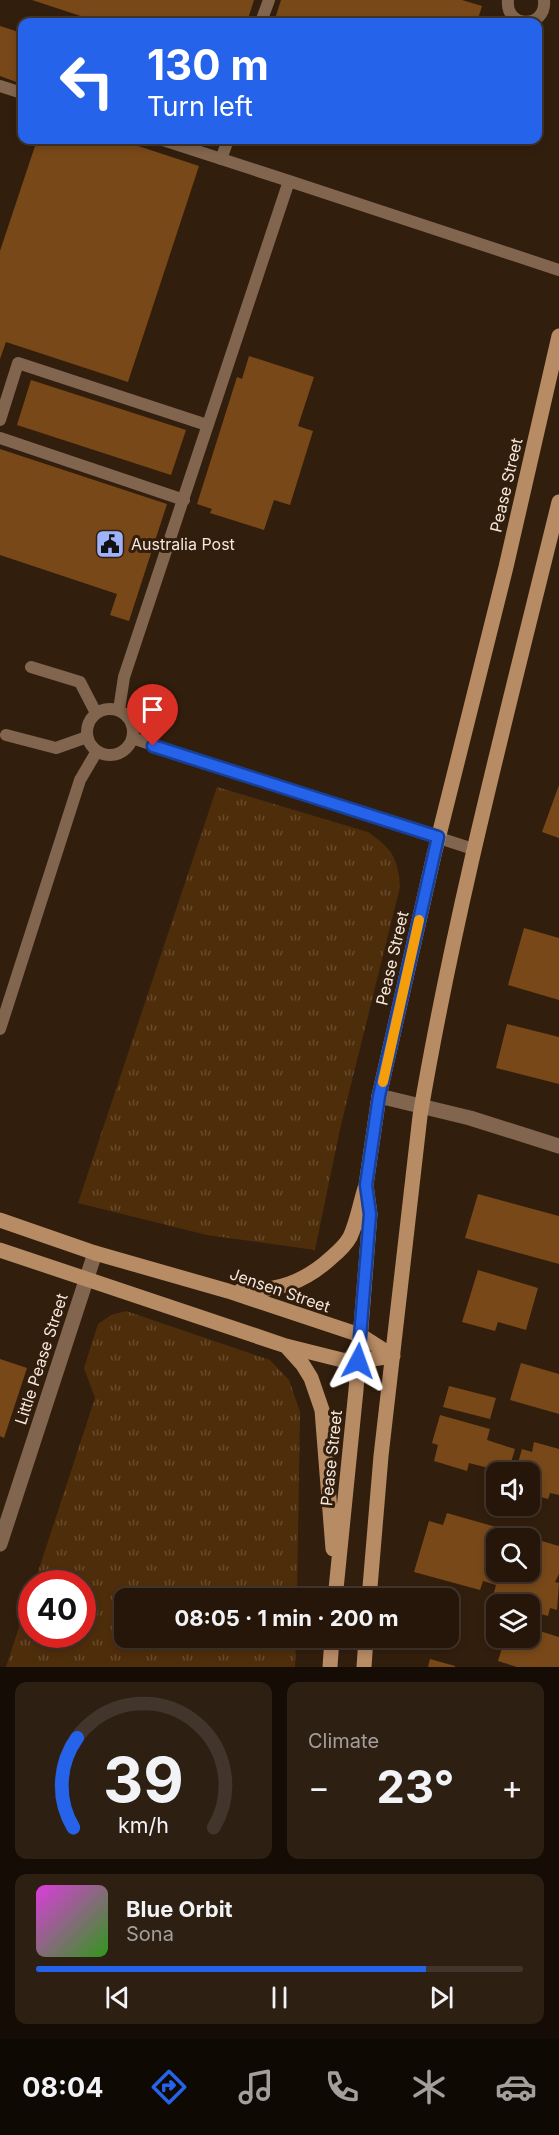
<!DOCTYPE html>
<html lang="en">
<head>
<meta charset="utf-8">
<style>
  body { margin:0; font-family:Inter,sans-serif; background:#2e1f13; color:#f1f3f6; height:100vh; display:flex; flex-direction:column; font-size:22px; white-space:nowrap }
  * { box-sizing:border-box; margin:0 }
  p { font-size:20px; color:#a49f9c }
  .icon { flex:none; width:33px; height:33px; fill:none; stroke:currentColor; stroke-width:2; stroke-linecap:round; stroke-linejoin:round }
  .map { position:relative; height:1667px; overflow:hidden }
  .details { display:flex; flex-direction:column; gap:15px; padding:15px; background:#150c06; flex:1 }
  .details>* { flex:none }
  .guide { position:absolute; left:18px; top:18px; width:524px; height:126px; border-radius:12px; box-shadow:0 3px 9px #0003,0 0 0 2px #42352b; background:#2563eb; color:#fff; overflow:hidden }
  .fabs { position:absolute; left:486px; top:1462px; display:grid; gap:12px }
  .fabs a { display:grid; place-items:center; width:54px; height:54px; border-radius:12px; background:#26160a; box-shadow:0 3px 9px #0003,0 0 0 2px #42352b; font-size:30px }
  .speed { position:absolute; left:18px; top:1570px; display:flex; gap:12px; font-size:30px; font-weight:700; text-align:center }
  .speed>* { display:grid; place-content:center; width:78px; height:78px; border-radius:50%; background:#26160a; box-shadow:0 3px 9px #0003,0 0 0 2px #42352b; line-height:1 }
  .speed .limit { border:9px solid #d22; background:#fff; color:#111 }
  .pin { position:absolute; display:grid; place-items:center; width:51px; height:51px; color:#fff; margin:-62px -26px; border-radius:50% 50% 50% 0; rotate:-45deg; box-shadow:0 0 6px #0007 }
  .pin .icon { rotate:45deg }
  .me { position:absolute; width:66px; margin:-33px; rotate:4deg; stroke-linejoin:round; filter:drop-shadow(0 0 4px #0008) }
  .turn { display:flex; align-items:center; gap:21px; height:126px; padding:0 30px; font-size:27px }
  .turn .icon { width:78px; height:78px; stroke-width:2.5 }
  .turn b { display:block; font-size:42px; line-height:51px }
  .big { font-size:45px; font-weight:700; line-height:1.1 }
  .details .widget { flex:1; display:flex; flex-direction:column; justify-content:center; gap:9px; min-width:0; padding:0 21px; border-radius:12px; background:#2e1f13 }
  .details .dial { align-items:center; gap:0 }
  .dial svg { height:156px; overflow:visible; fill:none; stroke:#42352b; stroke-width:7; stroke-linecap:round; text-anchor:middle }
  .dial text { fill:#f1f3f6; stroke:none }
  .song { display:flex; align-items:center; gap:18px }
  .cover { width:72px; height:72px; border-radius:9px; background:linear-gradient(135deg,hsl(300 70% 55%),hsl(110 70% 35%)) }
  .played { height:6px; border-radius:3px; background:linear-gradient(90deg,#2563eb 80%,#42352b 80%) }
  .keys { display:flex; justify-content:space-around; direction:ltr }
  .heat { display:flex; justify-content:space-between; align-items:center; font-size:33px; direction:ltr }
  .details .tiles { flex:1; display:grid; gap:15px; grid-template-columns:1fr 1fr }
  .widget:last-child { grid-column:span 2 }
  .trip { position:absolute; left:114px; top:1588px; width:345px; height:60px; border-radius:12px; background:#26160a; box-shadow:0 3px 9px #0003,0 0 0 2px #42352b; font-weight:700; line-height:60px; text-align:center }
  .tabs { display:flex; height:96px; justify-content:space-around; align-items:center; background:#0f0904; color:#a49f9c }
  .tabs .icon { width:42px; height:42px }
  .tabs .on { color:#2563eb }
  .tabs b { font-size:27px; color:#f1f3f6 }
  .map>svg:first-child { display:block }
  .park { fill:url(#park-tufts) }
  .building { fill:#784818 }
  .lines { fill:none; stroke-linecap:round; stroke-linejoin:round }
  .lane { stroke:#81654e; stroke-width:12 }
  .street { stroke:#81654e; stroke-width:15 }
  .secondary { stroke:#b78b64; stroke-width:15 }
  .route-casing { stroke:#184099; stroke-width:15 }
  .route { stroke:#2563eb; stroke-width:10 }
  .slow { stroke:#f59e0b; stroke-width:10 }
  .labels { text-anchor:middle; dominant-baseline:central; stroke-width:6; stroke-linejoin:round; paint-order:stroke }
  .street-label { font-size:16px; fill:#f6e8dd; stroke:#321e0d }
  .poi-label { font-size:16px; fill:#f6e8dd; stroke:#321e0d; text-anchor:start }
</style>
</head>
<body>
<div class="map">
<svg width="559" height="1667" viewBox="0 0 559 1667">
  <defs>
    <pattern id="park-tufts" width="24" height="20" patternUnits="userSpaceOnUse" patternTransform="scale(1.5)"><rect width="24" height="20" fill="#4e2d0b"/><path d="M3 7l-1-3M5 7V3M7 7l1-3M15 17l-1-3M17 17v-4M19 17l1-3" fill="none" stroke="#684b2e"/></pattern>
  </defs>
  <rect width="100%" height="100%" fill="#321e0d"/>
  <path class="park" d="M217 787 368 832C392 849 398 857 400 887L340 1129 315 1250 207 1235 78 1203Z
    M126 1311 270 1360 289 1380 300 1412 297 1599H124V1638H296L295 1667H6L31 1590 32 1635H82V1584H34L95 1398 84 1368 98 1324 111 1315Z"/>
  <path class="building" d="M32 0H254L247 22H99Z
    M281 0H462L482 6 477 22H274Z
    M0 26 22 33V84L0 76Z
    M37 140H120L199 166 128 382 6 342 0 359V251Z
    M249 356 314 377 298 426 313 431 290 505 274 500 264 530 210 513 212 509 197 504 237 377 242 379Z
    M31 380 186 430 171 475 17 425Z
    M0 449 167 504 129 621 110 615 117 594 0 555Z
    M559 785V838L542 832Z
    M524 928 559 938V1000L508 985Z
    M507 1024 559 1037V1084L496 1068Z
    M478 1194 559 1216V1264L465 1238Z
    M478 1270 538 1288 526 1330 498 1322 495 1331 462 1322Z
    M0 1359 27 1368 4 1438 0 1436Z
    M521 1363 559 1374V1414L510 1400Z
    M449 1386 496 1398 490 1419 443 1407Z
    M440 1415 490 1429 487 1440 515 1449 508 1473 469 1463 467 1471 434 1461 438 1445 432 1443Z
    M534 1442 559 1449V1495L550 1493 548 1499 530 1494V1473H515L522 1449 532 1452Z
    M447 1513 496 1527 492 1541 496 1542V1572H530V1539H509L511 1532 559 1546V1574L555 1582 559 1583 557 1610 550 1608 548 1616 530 1611V1605H509L492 1600 496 1585 483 1581 480 1590 414 1572 429 1521 443 1525Z
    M530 1628 559 1637V1667H517L498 1661 505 1638H530Z
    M430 1659 455 1666V1667H428Z"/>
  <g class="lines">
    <path class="lane" d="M508 0C505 29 547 29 544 0
      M261 22 269 0
      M0 86 22 93
      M163 140 289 181
      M221 159 228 140
      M0 420 18 363 207 425
      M0 438 184 500
      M31 667 80 682 96 713
      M87 732a23 23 0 1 1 46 0a23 23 0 1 1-46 0Z
      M119 710 124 677 289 181 559 270
      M6 735 56 748 87 737
      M132 738 473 849
      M0 1029 80 780 97 751"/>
    <path class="street" d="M379 1096 470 1118 559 1146
      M0 1544 95 1253"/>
    <path class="secondary" d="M0 1220 95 1253 228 1291 360 1335 393 1356
      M0 1250 286 1346 342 1360 358 1361 393 1356
      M240 1291C277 1291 304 1283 332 1257 338 1252 346 1244 350 1237 357 1222 360 1204 365 1188
      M286 1346 303 1365 311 1378 322 1410 333 1549
      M335 1599 356 1390 370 1214 366 1185 379 1096 434 855 506 567 559 336
      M369 1599 381 1456 420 1116C455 909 509 706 559 502
      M330 1667 332 1638
      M364 1667 366 1638"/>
  </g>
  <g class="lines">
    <g class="route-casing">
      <path id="route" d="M153 746 438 837 379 1096 366 1185 370 1214 358 1361"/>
    </g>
    <use href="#route" class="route"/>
    <path class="slow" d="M383 1082 419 920"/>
  </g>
  <defs>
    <g id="civic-square" transform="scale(1.5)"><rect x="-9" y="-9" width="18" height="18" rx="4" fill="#9fb3fd" stroke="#321e0d"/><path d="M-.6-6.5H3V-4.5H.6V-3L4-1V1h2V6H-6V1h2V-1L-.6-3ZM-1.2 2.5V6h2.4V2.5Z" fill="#111"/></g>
  </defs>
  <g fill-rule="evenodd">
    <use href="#civic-square" x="110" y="544"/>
  </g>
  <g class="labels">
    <g class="street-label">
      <text transform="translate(506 485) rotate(-77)">Pease Street</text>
      <text transform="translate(392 958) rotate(-77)">Pease Street</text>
      <text transform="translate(280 1290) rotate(19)">Jensen Street</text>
      <text transform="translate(41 1359) rotate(-72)">Little Pease Street</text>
      <text transform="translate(331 1458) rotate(-84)">Pease Street</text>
    </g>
    <g class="poi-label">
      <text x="131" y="544">Australia Post</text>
    </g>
  </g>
</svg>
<div class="fabs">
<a><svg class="icon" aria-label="sound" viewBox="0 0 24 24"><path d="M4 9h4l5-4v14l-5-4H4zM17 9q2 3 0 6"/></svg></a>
<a><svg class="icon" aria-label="search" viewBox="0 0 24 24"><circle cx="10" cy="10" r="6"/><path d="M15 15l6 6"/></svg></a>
<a><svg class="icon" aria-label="layers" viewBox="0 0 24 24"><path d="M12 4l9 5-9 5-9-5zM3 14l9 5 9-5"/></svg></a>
</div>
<div class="speed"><div class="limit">40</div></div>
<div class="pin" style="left:153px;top:746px;background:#d93025"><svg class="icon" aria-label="arrive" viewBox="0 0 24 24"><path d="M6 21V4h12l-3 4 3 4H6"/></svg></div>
<svg class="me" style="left:358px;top:1361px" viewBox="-20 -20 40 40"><path d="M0-17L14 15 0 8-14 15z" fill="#2563eb" stroke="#fff" stroke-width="4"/></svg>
<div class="trip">08:05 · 1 min · 200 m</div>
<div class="guide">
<div class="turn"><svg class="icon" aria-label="left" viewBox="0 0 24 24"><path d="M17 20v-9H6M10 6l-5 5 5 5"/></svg><div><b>130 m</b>Turn left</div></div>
</div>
</div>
<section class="details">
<div class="tiles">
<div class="widget dial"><svg viewBox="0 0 100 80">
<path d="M14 69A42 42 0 1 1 86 69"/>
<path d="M14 69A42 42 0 0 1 16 23" stroke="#2563eb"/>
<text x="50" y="56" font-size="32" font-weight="700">39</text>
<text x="50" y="72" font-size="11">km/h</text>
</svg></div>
<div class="widget"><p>Climate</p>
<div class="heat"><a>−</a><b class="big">23°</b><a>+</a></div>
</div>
<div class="widget">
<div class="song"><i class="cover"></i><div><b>Blue Orbit</b><p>Sona</p></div></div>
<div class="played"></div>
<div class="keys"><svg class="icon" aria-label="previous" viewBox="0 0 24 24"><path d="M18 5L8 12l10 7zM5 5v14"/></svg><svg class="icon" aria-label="pause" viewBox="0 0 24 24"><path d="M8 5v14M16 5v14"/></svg><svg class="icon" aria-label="next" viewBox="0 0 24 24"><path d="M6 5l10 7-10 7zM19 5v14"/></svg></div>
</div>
</div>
</section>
<nav class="tabs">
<b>08:04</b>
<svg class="icon on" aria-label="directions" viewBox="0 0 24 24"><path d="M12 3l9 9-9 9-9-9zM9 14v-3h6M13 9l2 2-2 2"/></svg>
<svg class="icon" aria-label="music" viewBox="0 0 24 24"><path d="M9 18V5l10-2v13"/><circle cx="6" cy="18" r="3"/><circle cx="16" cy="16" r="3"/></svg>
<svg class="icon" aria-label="phone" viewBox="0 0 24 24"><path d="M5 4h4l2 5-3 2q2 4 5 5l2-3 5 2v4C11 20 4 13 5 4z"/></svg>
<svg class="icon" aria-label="climate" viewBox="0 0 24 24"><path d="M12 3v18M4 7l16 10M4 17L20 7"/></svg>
<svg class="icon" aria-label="car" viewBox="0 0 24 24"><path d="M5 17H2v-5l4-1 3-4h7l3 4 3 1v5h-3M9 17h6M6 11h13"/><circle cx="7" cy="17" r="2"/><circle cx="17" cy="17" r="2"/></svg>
</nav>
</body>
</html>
